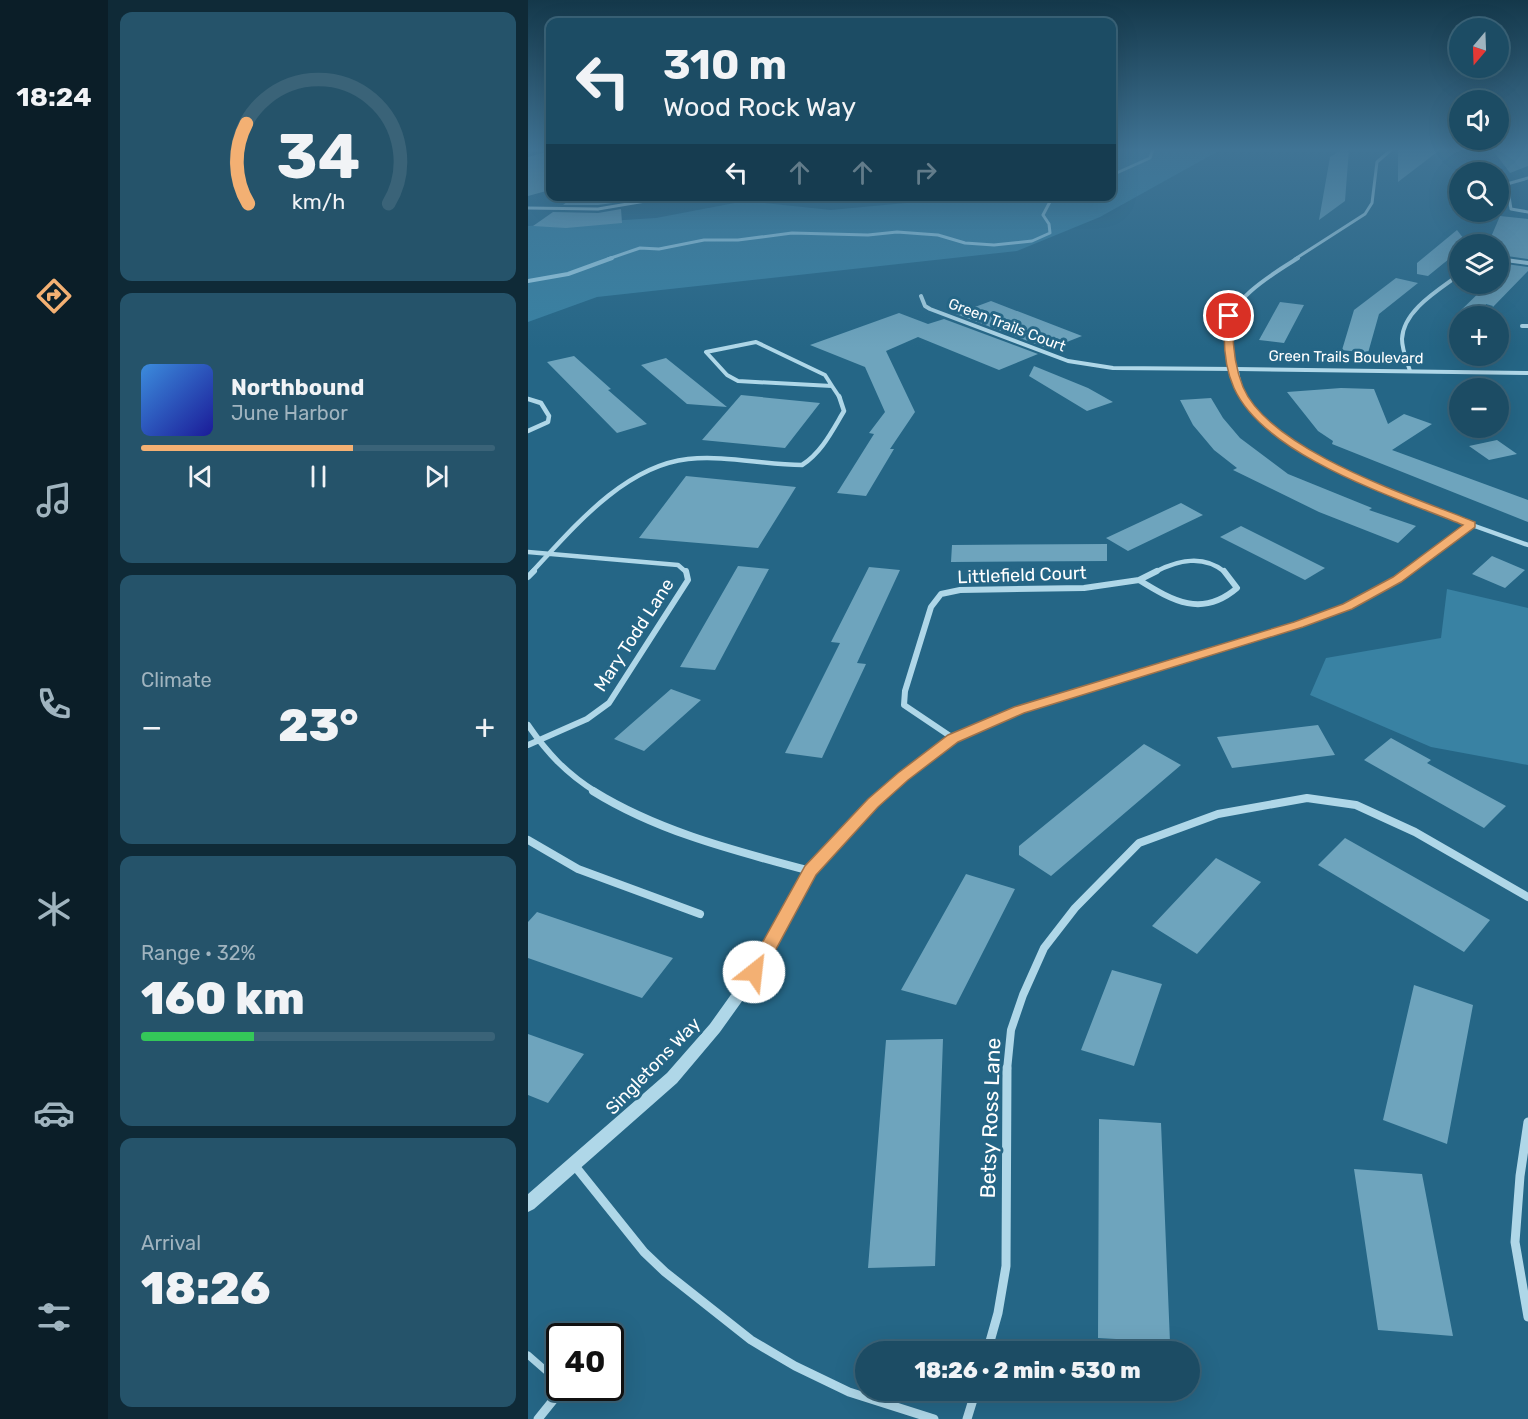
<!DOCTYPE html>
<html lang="en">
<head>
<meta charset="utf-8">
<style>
  body { margin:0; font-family:Rubik,sans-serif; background:#25536a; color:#f1f3f6; height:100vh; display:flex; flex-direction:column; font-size:22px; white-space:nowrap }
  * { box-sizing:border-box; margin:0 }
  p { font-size:20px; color:#a0b4bf }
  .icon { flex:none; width:33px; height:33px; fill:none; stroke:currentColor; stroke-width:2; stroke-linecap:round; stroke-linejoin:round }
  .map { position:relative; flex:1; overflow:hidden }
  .drawer { display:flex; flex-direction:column; gap:12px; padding:12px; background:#0f2a37; width:420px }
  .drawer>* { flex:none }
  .guide { position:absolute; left:18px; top:18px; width:570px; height:183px; border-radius:12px; box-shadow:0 6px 24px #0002,0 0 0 2px #3a6378; background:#1c4c64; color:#f1f3f6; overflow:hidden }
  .needle { width:39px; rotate:199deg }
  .controls { position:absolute; left:921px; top:18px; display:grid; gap:12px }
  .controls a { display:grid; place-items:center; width:60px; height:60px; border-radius:50%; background:#1c4c64; box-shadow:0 6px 24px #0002,0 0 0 2px #3a6378; font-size:30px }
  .speed { position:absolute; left:18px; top:1323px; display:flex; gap:12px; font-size:30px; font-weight:700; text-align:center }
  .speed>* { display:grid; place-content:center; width:78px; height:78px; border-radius:50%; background:#1c4c64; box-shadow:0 6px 24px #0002,0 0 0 2px #3a6378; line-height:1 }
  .speed .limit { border:3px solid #111; border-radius:9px; background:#fff; color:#111 }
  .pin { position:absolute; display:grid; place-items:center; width:51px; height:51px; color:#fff; margin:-26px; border:3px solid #fff; border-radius:50%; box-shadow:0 2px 6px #0007 }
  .me { position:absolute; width:66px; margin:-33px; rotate:29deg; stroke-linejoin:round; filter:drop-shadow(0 0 4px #0008) }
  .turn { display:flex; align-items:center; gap:21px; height:126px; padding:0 18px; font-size:27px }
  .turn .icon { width:78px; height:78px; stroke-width:2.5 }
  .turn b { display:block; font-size:42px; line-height:51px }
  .lanes { display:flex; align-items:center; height:57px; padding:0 18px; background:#0003; justify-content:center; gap:30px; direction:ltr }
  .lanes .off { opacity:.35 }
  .big { font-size:45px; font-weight:800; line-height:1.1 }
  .drawer .widget { flex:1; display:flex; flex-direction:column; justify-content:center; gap:9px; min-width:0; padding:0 21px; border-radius:12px; background:#25536a }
  .drawer .dial { align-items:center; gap:0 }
  .dial svg { height:156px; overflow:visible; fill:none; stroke:#3a6378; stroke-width:7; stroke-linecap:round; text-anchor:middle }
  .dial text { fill:#f1f3f6; stroke:none }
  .song { display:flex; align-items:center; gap:18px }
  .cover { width:72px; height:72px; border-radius:9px; background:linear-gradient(135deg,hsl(210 70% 55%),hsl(240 70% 35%)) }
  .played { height:6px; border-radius:3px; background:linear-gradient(90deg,#f3b073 60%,#3a6378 60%) }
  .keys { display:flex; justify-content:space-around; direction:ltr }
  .heat { display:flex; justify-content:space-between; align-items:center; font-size:33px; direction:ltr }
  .charge { height:9px; border-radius:4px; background:linear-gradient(90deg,#34c759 32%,#3a6378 0) }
  .trip { position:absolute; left:327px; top:1341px; width:345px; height:60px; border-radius:30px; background:#1c4c64; box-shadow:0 6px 24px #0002,0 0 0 2px #3a6378; font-weight:800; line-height:60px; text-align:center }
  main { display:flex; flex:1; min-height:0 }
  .tab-bar { display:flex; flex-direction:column; width:108px; justify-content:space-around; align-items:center; background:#0b1e28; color:#a0b4bf }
  .tab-bar .icon { width:42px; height:42px }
  .tab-bar .selected { color:#f3b073 }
  .tab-bar b { font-size:27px; color:#f1f3f6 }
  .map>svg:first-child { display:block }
  .green { fill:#3982a3 }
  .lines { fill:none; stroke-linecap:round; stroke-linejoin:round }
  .stream-far1 { stroke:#a3d4e9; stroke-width:3 }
  .stream { stroke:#a3d4e9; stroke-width:4 }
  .building { fill:#6ea4bd }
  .service { stroke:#afd7e8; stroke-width:7 }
  .minor-far5 { stroke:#afd7e8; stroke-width:3 }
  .minor-far4 { stroke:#afd7e8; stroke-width:4 }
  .minor-far3 { stroke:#afd7e8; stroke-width:4.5 }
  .minor-far2 { stroke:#afd7e8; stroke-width:6 }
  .minor-far1 { stroke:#afd7e8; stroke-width:8 }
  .minor { stroke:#afd7e8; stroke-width:9 }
  .tertiary { fill:#afd7e8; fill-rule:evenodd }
  .route { fill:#f3b073; stroke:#9e724b; stroke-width:1.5 }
  .labels { text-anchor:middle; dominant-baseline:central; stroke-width:6; stroke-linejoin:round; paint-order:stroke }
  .far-street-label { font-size:15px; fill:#fff; stroke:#256686 }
  .street-label { font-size:18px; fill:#fff; stroke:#256686 }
  .near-street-label { font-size:21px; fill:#fff; stroke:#256686 }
</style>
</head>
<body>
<main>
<nav class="tab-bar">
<b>18:24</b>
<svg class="icon selected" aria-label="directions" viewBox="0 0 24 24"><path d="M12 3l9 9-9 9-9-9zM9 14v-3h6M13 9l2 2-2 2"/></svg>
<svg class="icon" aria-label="music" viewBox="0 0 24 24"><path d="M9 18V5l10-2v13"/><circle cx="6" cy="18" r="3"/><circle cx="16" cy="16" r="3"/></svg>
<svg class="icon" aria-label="phone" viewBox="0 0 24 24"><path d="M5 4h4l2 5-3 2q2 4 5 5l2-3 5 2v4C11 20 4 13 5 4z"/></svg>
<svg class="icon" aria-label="climate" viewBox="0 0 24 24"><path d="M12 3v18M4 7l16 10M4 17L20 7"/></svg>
<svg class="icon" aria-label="car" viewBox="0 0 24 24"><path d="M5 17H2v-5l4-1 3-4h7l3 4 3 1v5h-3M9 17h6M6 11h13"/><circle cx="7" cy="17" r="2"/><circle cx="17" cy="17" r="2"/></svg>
<svg class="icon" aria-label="filters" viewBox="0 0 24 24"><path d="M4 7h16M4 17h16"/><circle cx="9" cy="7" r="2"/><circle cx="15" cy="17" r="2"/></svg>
</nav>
<section class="drawer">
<div class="widget dial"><svg viewBox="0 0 100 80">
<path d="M14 69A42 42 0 1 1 86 69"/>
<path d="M14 69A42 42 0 0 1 13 28" stroke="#f3b073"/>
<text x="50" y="56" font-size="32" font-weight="700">34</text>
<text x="50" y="72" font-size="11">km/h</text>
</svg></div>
<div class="widget">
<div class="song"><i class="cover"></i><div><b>Northbound</b><p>June Harbor</p></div></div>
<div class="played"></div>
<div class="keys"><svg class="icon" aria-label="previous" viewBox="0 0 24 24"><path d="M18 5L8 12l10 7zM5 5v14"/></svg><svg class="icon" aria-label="pause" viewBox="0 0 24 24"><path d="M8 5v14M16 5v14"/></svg><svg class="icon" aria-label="next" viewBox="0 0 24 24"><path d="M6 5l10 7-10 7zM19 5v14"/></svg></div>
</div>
<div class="widget"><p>Climate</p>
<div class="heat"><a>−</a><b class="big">23°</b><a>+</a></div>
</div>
<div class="widget"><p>Range · 32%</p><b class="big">160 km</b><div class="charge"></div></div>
<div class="widget"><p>Arrival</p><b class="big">18:26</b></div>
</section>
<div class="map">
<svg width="1000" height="1419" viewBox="0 0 1000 1419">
  <rect width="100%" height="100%" fill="#256686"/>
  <path class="green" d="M584 149H694L572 217 489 251 69 297 0 322V226L128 218 217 201 303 210 399 201 415 197 584 196Z
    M919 589 1000 608V765L903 747 782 695 798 658 913 638Z"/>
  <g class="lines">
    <path class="stream-far1" d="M584 175 622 158 625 149
      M80 259 112 248 131 249 176 240H210L264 233 340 235 369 232 410 235 437 243 466 245 504 241 522 233 521 224 515 215 525 196"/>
    <path class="stream" d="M0 281 40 274 84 258"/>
  </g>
  <path class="building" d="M815 149H821L817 201 791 220 802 157Z
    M870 149H913L870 182Z
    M964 149H1000V166L982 173Z
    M22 151V190L0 196V157Z
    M46 196H91L92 202 70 205H35Z
    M93 209 94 223 38 228 5 226 25 212 70 213Z
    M972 216 1000 219V259L972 255 970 244H960Z
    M929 230 939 243 932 244V250L900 276 889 274V263Z
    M971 263 1000 267V271L964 308 965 306 958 304 955 316H927L960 284H970Z
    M868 278 890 283 851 314 840 353 814 350 826 310Z
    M463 301 554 336 521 349 428 314Z
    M752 302 776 305 756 343 731 340Z
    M371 313 400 324 416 319 510 354 471 370 390 337 358 351 387 412 362 449H366L338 496 309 493 346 434 341 433 357 412 337 367 282 345Z
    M46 356 83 389 80 390 119 424 89 433 19 362Z
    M138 358 199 407 159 404 113 365Z
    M506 366 560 388 585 402 559 411 501 376Z
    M813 388 846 389 860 424 876 414 904 424 864 450 1000 500V522L804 444 805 441 790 431 759 392Z
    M213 395 292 403 257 448 174 440Z
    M683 398 695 418 712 438 760 474 844 508 841 510 888 526 870 543 791 512 705 470 709 468 686 450 665 425 652 400Z
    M969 440 989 454 961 460 941 446Z
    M158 476 268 487 230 548 111 538Z
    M653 503 675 515 600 551 578 538Z
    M713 526 797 568 777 580 692 537Z
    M579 544V561L423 562 424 545Z
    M964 556 997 570 977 588 944 574Z
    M210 566 241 569 187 670 152 667Z
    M341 567 372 570 329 663 338 664 294 758 257 753 312 643 303 642Z
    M143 689 173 700 116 751 86 739Z
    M790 725 807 755 704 768 689 737Z
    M863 738 903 760 899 763 978 806 956 828 836 760Z
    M616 744 653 765 523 876 491 855V846Z
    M817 838 962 920 936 952 790 865Z
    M688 858 733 882 669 954 624 926Z
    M438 874 487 889 428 1005 373 990Z
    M9 912 145 958 114 998 0 958V922Z
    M584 970 634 984 606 1066 553 1050Z
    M886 985 945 1005 919 1144 855 1120Z
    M0 1034 56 1054 20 1103 0 1095Z
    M415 1039 407 1266 340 1268 358 1040Z
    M571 1119 633 1123 642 1342 570 1338Z
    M826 1169 894 1174 925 1336 850 1330Z"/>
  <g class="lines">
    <path class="service" d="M0 1355 32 1383"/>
    <path class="minor-far5" d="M1000 178 979 184 983 209 1000 212
      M0 208 70 209 147 196
      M767 259 837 214 844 203 849 162 864 149
      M970 259H973"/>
    <path class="minor-far4" d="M970 259 1000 263
      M393 296 397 306 402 309 540 361 585 368 707 369C704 357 698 345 698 333 698 301 746 273 770 258
      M994 326H1000
      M228 342 297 375 304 386 210 381 199 375 178 352Z
      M882 371C879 361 874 350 874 339 875 310 912 289 932 274
      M304 386 312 398"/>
    <path class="minor-far3" d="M0 399 13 403 21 416 20 422 0 431
      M944 525 1000 545
      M0 552 150 565 158 572
      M4 572C45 528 96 466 160 459 198 455 236 465 274 465 294 452 304 431 316 411L311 396
      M627 572C650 560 675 554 697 572"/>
    <path class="minor-far2" d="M0 577 6 571
      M611 580C645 601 674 618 709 588L696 571
      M611 580 629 571
      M0 725C19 753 39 774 68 792
      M425 738 376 705 377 691 403 607 413 594 432 590 556 588 611 580
      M0 745 59 719 81 703 160 580 158 571"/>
    <path class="minor-far1" d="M65 791C131 832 208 851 282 871
      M0 840 50 869 172 914
      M479 1070 483 1030 495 995 516 948 547 908 611 843 690 814 779 798 828 805 887 832 1000 897"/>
    <path class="minor" d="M1000 1122 992 1176 987 1242 1000 1317
      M47 1166 116 1252 137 1272 223 1340 267 1366 321 1392 406 1419
      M459 1352 470 1313 478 1266 479 1068
      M10 1419 35 1388
      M439 1419 448 1390"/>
    <path class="tertiary" d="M707 367 1000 371V375L711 371C713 385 719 397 727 409 757 449 842 483 889 501 905 507 935 515 948 525L872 582 823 608 774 626 495 712 429 741 379 779 349 806 286 874 232 976 192 1032 149 1083 6 1209 0 1212V1194L139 1073 182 1024 222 968 278 868 341 800 371 773 421 735 487 708 768 622 817 604 866 578 938 526C877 502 814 480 759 444 746 435 731 424 721 411 712 398 706 384 704 369Z"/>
  </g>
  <linearGradient id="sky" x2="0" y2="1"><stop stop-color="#14384a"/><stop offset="0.43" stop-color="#407495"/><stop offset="1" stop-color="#407495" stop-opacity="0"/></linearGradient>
  <rect width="1000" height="348" fill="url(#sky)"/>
  <path class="route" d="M701 313 705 316C704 340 706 365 715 387 742 451 886 497 947 522V527L873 582 824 609 775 627 496 713 430 742 380 780 350 807 288 875 233 977H220L218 972 277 866 340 799 370 773 420 735 486 707 766 622 815 604 865 577 935 525C870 498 737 457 706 388 696 366 695 340 697 316Z"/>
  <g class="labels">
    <g class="far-street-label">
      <text transform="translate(479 325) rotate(21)">Green Trails Court</text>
      <text transform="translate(818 357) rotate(1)">Green Trails Boulevard</text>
    </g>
    <g class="street-label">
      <text transform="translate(494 575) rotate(-2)">Littlefield Court</text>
      <text transform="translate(106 635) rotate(-57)">Mary Todd Lane</text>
      <text transform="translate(125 1066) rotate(-46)">Singletons Way</text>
    </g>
    <g class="near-street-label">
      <text transform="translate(462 1118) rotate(-88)">Betsy Ross Lane</text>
    </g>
  </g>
</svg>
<div class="controls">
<a><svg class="needle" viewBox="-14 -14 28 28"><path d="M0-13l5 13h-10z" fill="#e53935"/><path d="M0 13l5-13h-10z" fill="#a0b4bf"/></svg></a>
<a><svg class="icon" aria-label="sound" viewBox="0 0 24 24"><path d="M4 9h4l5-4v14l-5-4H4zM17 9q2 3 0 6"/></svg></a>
<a><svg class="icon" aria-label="search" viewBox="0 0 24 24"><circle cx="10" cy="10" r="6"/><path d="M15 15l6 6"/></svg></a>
<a><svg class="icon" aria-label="layers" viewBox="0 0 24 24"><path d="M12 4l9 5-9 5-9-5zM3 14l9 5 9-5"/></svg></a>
<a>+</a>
<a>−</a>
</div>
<div class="speed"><div class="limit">40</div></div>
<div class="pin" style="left:701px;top:316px;background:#d93025"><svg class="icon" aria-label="arrive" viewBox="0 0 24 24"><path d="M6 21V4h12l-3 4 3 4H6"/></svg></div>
<svg class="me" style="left:226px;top:972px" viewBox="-20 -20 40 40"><circle r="19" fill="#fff"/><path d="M0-13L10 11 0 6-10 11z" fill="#f3b073"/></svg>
<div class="trip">18:26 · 2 min · 530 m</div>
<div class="guide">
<div class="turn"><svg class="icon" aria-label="left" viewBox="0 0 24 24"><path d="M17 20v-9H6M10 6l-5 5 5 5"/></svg><div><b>310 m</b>Wood Rock Way</div></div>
<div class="lanes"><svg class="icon" aria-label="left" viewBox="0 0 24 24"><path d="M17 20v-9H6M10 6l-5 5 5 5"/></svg><svg class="icon off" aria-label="ahead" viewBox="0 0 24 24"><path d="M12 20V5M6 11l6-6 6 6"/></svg><svg class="icon off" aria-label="ahead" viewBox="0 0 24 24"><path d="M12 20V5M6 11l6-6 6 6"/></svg><svg class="icon off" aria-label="right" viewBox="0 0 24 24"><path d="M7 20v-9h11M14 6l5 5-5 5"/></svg></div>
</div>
</div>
</main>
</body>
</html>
